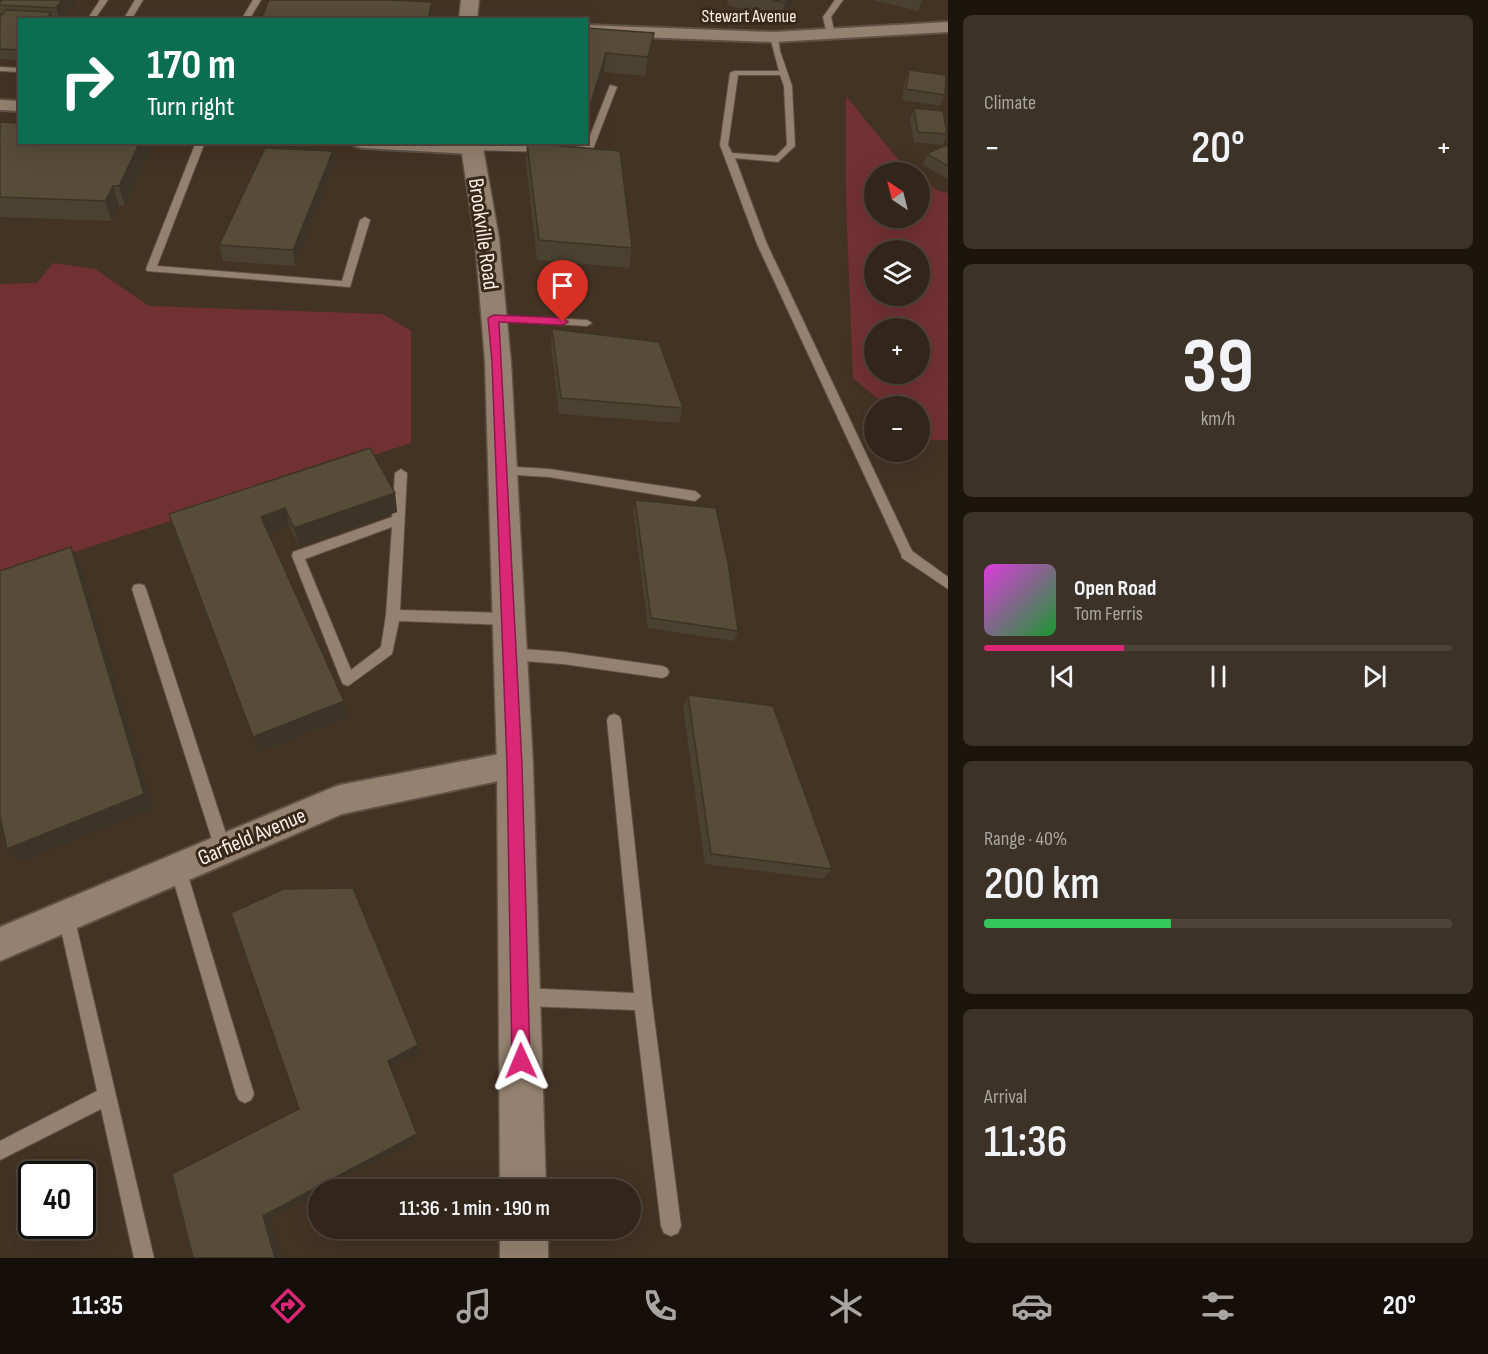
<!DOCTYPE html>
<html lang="en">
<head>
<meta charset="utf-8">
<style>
  body { margin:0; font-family:"Sofia Sans Condensed",sans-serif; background:#3d3227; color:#f1f3f6; height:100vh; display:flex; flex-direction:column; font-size:22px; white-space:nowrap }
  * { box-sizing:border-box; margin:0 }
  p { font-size:20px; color:#a8a5a2 }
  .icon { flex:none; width:33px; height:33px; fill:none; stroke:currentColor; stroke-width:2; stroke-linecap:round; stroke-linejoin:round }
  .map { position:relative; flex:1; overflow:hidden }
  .details { display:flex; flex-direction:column; gap:15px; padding:15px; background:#1c150e; width:540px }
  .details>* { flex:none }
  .top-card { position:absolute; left:18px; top:18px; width:570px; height:126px; border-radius:0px; box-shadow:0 6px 24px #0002,0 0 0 2px #4d4339; background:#0b6e4f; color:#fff; overflow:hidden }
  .needle { width:39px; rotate:325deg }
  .buttons { position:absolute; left:864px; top:162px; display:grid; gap:12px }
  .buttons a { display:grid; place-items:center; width:66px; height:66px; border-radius:50%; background:#32261a; box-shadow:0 6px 24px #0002,0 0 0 2px #4d4339; font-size:30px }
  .speed { position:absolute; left:18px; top:1161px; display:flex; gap:12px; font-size:30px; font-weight:700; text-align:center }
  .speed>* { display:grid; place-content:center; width:78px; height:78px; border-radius:50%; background:#32261a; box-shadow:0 6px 24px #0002,0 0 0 2px #4d4339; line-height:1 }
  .speed .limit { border:3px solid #111; border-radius:9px; background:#fff; color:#111 }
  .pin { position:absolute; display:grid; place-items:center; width:51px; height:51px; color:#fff; margin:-62px -26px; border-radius:50% 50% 50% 0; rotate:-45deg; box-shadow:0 0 6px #0007 }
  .pin .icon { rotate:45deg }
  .me { position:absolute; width:66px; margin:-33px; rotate:359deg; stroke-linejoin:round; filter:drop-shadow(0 0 4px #0008) }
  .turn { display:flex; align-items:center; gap:21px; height:126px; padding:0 30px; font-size:27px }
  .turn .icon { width:78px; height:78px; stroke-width:2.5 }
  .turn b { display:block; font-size:42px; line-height:51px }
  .big { font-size:45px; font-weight:600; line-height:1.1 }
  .details .card { flex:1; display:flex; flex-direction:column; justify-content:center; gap:9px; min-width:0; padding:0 21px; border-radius:9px; background:#3d3227 }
  .details .dial { align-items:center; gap:0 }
  .dial b { font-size:78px; line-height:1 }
  .song { display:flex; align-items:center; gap:18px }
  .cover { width:72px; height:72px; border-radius:9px; background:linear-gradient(135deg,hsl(300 70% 55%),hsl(130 70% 35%)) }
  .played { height:6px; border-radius:3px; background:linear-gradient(90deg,#db2777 30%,#4d4339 30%) }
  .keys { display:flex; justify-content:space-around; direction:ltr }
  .heat { display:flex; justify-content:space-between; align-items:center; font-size:33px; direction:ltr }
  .charge { height:9px; border-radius:4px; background:linear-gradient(90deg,#34c759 40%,#4d4339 0) }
  .trip { position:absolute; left:308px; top:1179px; width:333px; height:60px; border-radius:30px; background:#32261a; box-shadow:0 6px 24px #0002,0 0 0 2px #4d4339; font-weight:600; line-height:60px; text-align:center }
  .menu { display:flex; height:96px; justify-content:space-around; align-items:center; background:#140f0a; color:#a8a5a2 }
  .menu .icon { width:42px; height:42px }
  .menu .current { color:#db2777 }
  .menu b { font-size:27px; color:#f1f3f6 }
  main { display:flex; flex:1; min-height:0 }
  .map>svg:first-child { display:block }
  .green { fill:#713132; fill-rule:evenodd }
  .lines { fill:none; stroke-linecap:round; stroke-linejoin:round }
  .service-casing { stroke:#5f5145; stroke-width:2 }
  .minor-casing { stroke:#5f5145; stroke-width:4 }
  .tertiary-casing { stroke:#5f5145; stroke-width:3 }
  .service { fill:#94816f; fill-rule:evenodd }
  .minor { fill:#94816f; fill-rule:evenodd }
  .tertiary { fill:#94816f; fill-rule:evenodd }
  .wall { fill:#4a4130 }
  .shaded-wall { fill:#3c3527 }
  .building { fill:#564c38; stroke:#3c3527; stroke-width:1.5 }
  .route { fill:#db2777; stroke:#8e194d; stroke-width:1.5 }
  .labels { text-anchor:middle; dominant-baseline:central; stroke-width:6; stroke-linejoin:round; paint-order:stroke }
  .far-street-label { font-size:18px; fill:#faefe6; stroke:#39291a }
  .street-label { font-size:22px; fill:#faefe6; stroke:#39291a }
</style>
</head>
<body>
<main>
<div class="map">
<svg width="948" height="1258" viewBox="0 0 948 1258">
  <rect width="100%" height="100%" fill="#433323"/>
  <path class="green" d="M846 96 901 163 913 172H874V218H920V177L938 191 948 193V440H924L920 436V406H886L853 378 846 202ZM874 250H920V296H874ZM874 328H920V374H874Z
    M53 263 95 269 149 306 383 314 411 331V443L0 576V284L37 283Z"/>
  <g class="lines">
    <g class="service-casing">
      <path id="service" d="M100 0H108L94 20H87Z
        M135 0H143L131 20H123Z
        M253 0H261L249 20H241Z
        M835 0H843L831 17 835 35 831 37 827 35 823 17Z
        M774 35 778 37 780 51 792 86 795 146 778 162 735 158 767 244 912 551 948 577V589L902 558 901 554 757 244 720 145 730 73 734 71H779L770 37ZM738 75H780L784 86 787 145 776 156 732 153 728 145Z
        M0 67 20 68V72L0 71Z
        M610 85 617 87 593 149 589 152 570 151V147L586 146Z
        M196 142H205L157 266 342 281 360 220 365 217 370 220 350 287 147 271 146 269Z
        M472 145 545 146 549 149 545 152 469 150V146Z
        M494 315 587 320 592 323 587 326 490 320 489 318Z
        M501 466 549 469 695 491 701 496 695 501 549 477 501 474 495 470Z
        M401 469 407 473 400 610 508 613 513 615 515 619 513 623 508 625 399 621 392 654 348 686 343 684 341 680 292 556 293 552 392 517 395 473ZM392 527 386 615 381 647 351 670 305 559Z
        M139 584 144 585 146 589 231 849 229 854 223 856 217 854 215 849 132 589 134 585Z
        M509 648 563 652 662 666 667 668 669 672 667 676 662 678 563 664 509 660 504 658 502 654 504 650Z
        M614 714 619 716 621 720 652 1002 681 1226 678 1233 671 1236 664 1233 661 1226 635 1010 522 1006 516 1003 513 997 516 991 522 988 634 993 607 720 609 716Z
        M178 861 184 864 186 869 254 1094 251 1100 245 1103 239 1100 236 1094 170 869 172 864Z
        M66 908 72 910 74 916 154 1258H134L101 1109 0 1160V1141L97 1091 58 916 60 910Z"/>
    </g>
    <g class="minor-casing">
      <path id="minor" d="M948 22V32L774 42 586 35V25L774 32Z
        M0 100 20 101V111L0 110Z
        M353 142H473L479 144 481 148 479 152 472 154 362 148 355 146Z
        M515 751 526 755 531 765 526 775 342 814 0 961V927L329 789 340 785Z"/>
    </g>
    <g class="tertiary-casing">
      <path id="tertiary" d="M461 0H479L477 20H459Z
        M460 142H482L499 238 511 362 533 765 546 1190H500L497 765 485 362 475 238Z
        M500 1228H548V1258H500Z"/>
    </g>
    <use href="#service" class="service"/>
    <use href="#minor" class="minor"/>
    <use href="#tertiary" class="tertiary"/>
  </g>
  <path class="wall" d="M78 0 63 20H20V60L0 59V17L1 16 0 12V5Z
    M728 0H796L781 18 727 5Z
    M872 0H925L918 11Z
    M586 28 654 33 651 52 645 76 604 72 589 122H586Z
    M909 70 945 95 940 106 902 100 905 80Z
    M914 108 947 134 943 145 914 142 910 119Z
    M0 122 153 147 125 206H119L112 221 0 217Z
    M527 143 632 248 629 268 537 260 526 163Z
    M948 147V179L923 165 927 154Z
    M333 151 335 166 295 266 223 261 219 245Z
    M552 329 683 408 679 423 559 414 551 344Z
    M395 493 397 512 299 546 290 527 269 534 348 717 260 752 169 514Z
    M635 500 738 631 734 641 648 628 633 511Z
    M688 695 832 869 823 879 705 864 683 707Z"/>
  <path class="shaded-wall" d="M62 0H78L63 20H60L56 8Z
    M787 0H796L781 18 785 3Z
    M922 0H925L918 11Z
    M432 2V20H428Z
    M51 12 53 20H46Z
    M654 33 651 52 645 76 648 57Z
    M606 53 604 72 589 122 591 103Z
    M140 142H152L153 147 125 206 119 186Z
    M333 151 335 166 295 266 293 250Z
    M113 186 119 206 112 221 105 201Z
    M395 493 397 512 299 546 294 528Z
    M285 508 290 527 266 535 261 517Z
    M71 547 81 565 154 808 21 862 7 849Z
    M344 701 348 717 260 752 253 737Z
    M418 1045 420 1053 391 1068 419 1139 324 1190H318V1193L270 1218 283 1258H275L263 1216 388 1061Z"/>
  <path class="building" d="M2 0H62L56 8 0 5V2Z
    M269 0H390L432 2 428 20H261Z
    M772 0H787L785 3Z
    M6 10 51 12 46 20H20V50L0 49V17Z
    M586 28 654 33 648 57 606 53 591 103H586Z
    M909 70 946 75 945 95 906 89Z
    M914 108 943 111 947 134 918 132Z
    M0 122 20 123V142H140L119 186H113L105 201 0 197Z
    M527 143 620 151 632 248 539 240Z
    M945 145 948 147V166L927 154Z
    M265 148 333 151 293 250 219 245Z
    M552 329 659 342 683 408 561 398Z
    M370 448 395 493 294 528 285 508 261 517 344 701 253 737 169 514Z
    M635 500 716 508 728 563 738 631 651 618Z
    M71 547 144 794 7 849 0 816V571Z
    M688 695 773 706 832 869 711 854Z
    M353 888 418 1045 388 1061 417 1134 263 1216 275 1258H193L172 1174 299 1109 231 913 283 889Z"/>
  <path class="route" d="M494 315 563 318 568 322 563 325 499 322 522 765 530 1061 527 1068 521 1070 514 1068 512 1061 507 765 492 362 488 318Z"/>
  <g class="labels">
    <g class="far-street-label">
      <text x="749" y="16">Stewart Avenue</text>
    </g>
    <g class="street-label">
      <text transform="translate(483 234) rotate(82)">Brookville Road</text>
      <text transform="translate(252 837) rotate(-23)">Garfield Avenue</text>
    </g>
  </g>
</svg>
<div class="buttons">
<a><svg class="needle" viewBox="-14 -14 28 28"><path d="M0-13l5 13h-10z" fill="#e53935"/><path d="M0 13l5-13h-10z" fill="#a8a5a2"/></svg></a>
<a><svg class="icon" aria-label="layers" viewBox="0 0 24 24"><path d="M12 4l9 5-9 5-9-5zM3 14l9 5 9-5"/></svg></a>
<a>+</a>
<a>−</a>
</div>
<div class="speed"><div class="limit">40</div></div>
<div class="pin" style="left:563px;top:322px;background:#d93025"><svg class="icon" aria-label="arrive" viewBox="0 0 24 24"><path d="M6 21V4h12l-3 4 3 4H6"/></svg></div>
<svg class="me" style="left:521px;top:1061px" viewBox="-20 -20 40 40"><path d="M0-17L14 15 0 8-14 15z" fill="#db2777" stroke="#fff" stroke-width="4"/></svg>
<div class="trip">11:36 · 1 min · 190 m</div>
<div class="top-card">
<div class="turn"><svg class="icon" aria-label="right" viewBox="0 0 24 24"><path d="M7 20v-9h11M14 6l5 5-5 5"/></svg><div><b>170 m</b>Turn right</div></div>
</div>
</div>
<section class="details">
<div class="card"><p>Climate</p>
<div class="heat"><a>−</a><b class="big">20°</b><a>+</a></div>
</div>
<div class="card dial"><b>39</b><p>km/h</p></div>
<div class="card">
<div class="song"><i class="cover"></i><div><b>Open Road</b><p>Tom Ferris</p></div></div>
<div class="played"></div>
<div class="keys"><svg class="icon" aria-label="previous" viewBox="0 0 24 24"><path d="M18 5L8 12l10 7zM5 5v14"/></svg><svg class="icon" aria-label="pause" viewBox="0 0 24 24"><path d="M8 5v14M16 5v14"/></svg><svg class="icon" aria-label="next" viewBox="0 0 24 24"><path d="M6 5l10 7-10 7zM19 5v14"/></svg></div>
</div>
<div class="card"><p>Range · 40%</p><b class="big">200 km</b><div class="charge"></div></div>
<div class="card"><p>Arrival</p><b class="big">11:36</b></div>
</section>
</main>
<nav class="menu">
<b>11:35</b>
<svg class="icon current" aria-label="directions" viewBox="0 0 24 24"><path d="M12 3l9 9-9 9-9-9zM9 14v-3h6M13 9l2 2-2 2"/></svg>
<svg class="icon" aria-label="music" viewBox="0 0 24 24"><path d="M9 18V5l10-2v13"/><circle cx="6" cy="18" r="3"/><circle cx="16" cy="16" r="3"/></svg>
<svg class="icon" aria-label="phone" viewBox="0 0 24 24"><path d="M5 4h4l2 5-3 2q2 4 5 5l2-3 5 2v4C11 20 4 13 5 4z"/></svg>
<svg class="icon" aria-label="climate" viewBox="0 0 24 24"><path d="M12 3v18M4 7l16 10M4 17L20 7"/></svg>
<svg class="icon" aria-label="car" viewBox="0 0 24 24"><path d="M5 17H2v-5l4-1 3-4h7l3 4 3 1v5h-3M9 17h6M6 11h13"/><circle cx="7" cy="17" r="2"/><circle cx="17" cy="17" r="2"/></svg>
<svg class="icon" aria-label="filters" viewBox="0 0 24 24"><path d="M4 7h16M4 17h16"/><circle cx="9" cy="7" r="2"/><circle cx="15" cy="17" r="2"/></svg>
<b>20°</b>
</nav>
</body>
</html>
